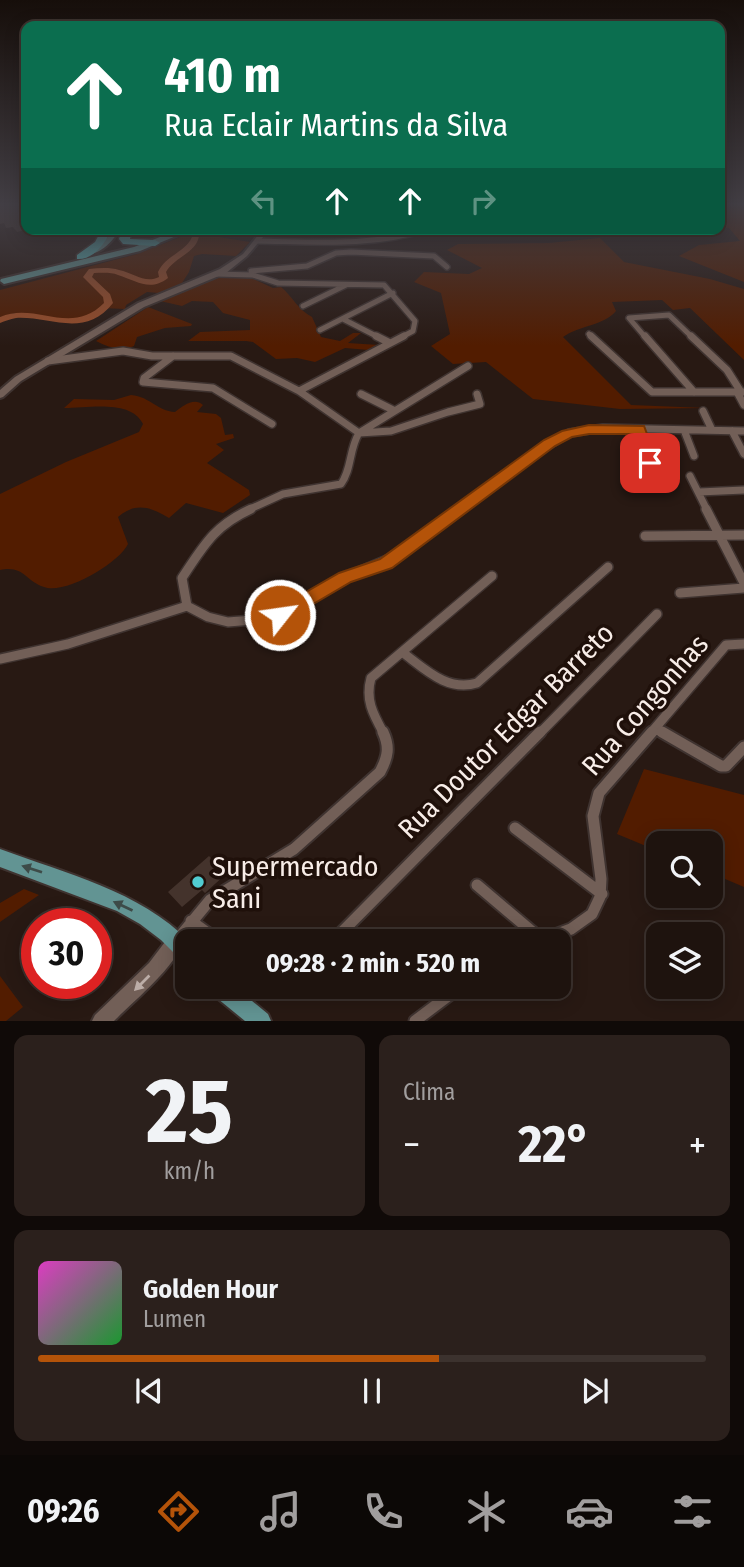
<!DOCTYPE html>
<html lang="pt">
<head>
<meta charset="utf-8">
<style>
  body { margin:0; font-family:"Fira Sans Condensed",sans-serif; background:#2b201c; color:#f1f3f6; height:100vh; display:flex; flex-direction:column; font-size:26px; white-space:nowrap }
  * { box-sizing:border-box; margin:0 }
  p { font-size:23px; color:#a19e9e }
  .icon { flex:none; width:38px; height:38px; fill:none; stroke:currentColor; stroke-width:2; stroke-linecap:round; stroke-linejoin:round }
  .map { position:relative; height:1021px; overflow:hidden }
  .sheet { display:flex; flex-direction:column; gap:14px; padding:14px; background:#100a08; flex:1 }
  .sheet>* { flex:none }
  .hud { position:absolute; left:21px; top:21px; width:704px; height:214px; border-radius:14px; box-shadow:0 4px 18px #0003,0 0 0 2px #3c322e; background:#0b6e4f; color:#fff; overflow:hidden }
  .tools { position:absolute; left:646px; top:831px; display:grid; gap:14px }
  .tools a { display:grid; place-items:center; width:77px; height:77px; border-radius:14px; background:#1e130e; box-shadow:0 4px 18px #0003,0 0 0 2px #3c322e; font-size:35px }
  .speed { position:absolute; left:21px; top:908px; display:flex; gap:14px; font-size:35px; font-weight:700; text-align:center }
  .speed>* { display:grid; place-content:center; width:91px; height:91px; border-radius:50%; background:#1e130e; box-shadow:0 4px 18px #0003,0 0 0 2px #3c322e; line-height:1 }
  .speed .limit { border:10px solid #d22; background:#fff; color:#111 }
  .pin { position:absolute; display:grid; place-items:center; width:60px; height:60px; color:#fff; margin:-30px; border-radius:14px; box-shadow:0 4px 10px #0006 }
  .me { position:absolute; width:77px; margin:-38px; rotate:60deg; stroke-linejoin:round; filter:drop-shadow(0 0 5px #0008) }
  .turn { display:flex; align-items:center; gap:24px; height:147px; padding:0 28px; font-size:32px }
  .turn .icon { width:91px; height:91px; stroke-width:2.5 }
  .turn b { display:block; font-size:49px; line-height:60px }
  .lanes { display:flex; align-items:center; height:66px; padding:0 28px; background:#0003; justify-content:center; gap:35px; direction:ltr }
  .lanes .off { opacity:.35 }
  .big { font-size:52px; font-weight:700; line-height:1.1 }
  .sheet .widget { flex:1; display:flex; flex-direction:column; justify-content:center; gap:10px; min-width:0; padding:0 24px; border-radius:14px; background:#2b201c }
  .sheet .dial { align-items:center; gap:0 }
  .dial b { font-size:91px; line-height:1 }
  .song { display:flex; align-items:center; gap:21px }
  .cover { width:84px; height:84px; border-radius:10px; background:linear-gradient(135deg,hsl(310 70% 55%),hsl(130 70% 35%)) }
  .played { height:7px; border-radius:4px; background:linear-gradient(90deg,#b45309 60%,#3c322e 60%) }
  .keys { display:flex; justify-content:space-around; direction:ltr }
  .heat { display:flex; justify-content:space-between; align-items:center; font-size:38px; direction:ltr }
  .sheet .tiles { flex:1; display:grid; gap:14px; grid-template-columns:1fr 1fr }
  .widget:last-child { grid-column:span 2 }
  .trip { position:absolute; left:175px; top:929px; width:396px; height:70px; border-radius:14px; background:#1e130e; box-shadow:0 4px 18px #0003,0 0 0 2px #3c322e; font-weight:700; line-height:70px; text-align:center }
  .tab-bar { display:flex; height:112px; justify-content:space-around; align-items:center; background:#0c0806; color:#a19e9e }
  .tab-bar .icon { width:49px; height:49px }
  .tab-bar .on { color:#b45309 }
  .tab-bar b { font-size:32px; color:#f1f3f6 }
  .map>svg:first-child { display:block }
  .green { fill:#521c00 }
  .lines { fill:none; stroke-linecap:round; stroke-linejoin:round }
  .river { fill:#994d29; fill-rule:evenodd }
  .building { fill:#44332c }
  .minor-far3-casing { stroke:#3f3330; stroke-width:8 }
  .minor-far2-casing { stroke:#3f3330; stroke-width:10 }
  .minor-far1-casing { stroke:#3f3330; stroke-width:12 }
  .minor-casing { stroke:#3f3330; stroke-width:15 }
  .tertiary-casing { stroke:#3f3330; stroke-width:4 }
  .primary-casing { stroke:#3f3330; stroke-width:4 }
  .motorway-casing { stroke:#3f3330; stroke-width:3 }
  .minor-far3 { stroke:#725f57; stroke-width:5 }
  .minor-far2 { stroke:#725f57; stroke-width:7 }
  .minor-far1 { stroke:#725f57; stroke-width:9 }
  .minor { stroke:#725f57; stroke-width:11 }
  .tertiary { fill:#725f57; fill-rule:evenodd }
  .primary { fill:#629493; fill-rule:evenodd }
  .motorway { fill:#57b7bb; fill-rule:evenodd }
  .oneway { fill:#3d4b48 }
  .oneway2 { fill:#bcada7 }
  .route { fill:#b45309; stroke:#753606; stroke-width:2 }
  .poi-dot { fill:#51ccd1; stroke:#1f100a; stroke-width:2.5 }
  .labels { text-anchor:middle; dominant-baseline:central; stroke-width:7; stroke-linejoin:round; paint-order:stroke }
  .near-street-label { font-size:28px; fill:#f8ede8; stroke:#1f100a }
  .near-poi-label { font-size:28px; fill:#f8ede8; stroke:#1f100a; text-anchor:start }
</style>
</head>
<body>
<div class="map">
<svg width="744" height="1021" viewBox="0 0 744 1021">
  <rect width="100%" height="100%" fill="#281913"/>
  <path class="green" d="M719 203H744V282L679 256 699 245 740 241 729 228 719 227Z
    M201 229 212 236 250 242 236 256 202 254 194 256 189 272 182 283 159 293 147 292 126 305 125 309 101 308 84 318 64 322 15 313 0 317V290L137 254Z
    M600 238 624 262 710 279 744 289V360L690 308 673 310 662 300 612 302 616 311C603 326 580 325 563 337L631 405 706 408 620 409 533 399 486 362 453 364 431 346 450 334 441 293 414 282 424 272 469 274 482 268 447 250 458 244 549 243Z
    M218 278H251L273 288 281 287C293 297 298 310 312 317L321 337 340 341 353 333H361L348 343 379 345 378 348 369 350 345 348 315 362 297 358 276 359 253 342 246 341H188L200 332 250 330V320L223 313 213 302 192 301 182 306 160 301Z
    M148 307 192 324 191 326 165 328 137 337 134 346C121 352 108 347 96 341Z
    M131 395C151 397 157 411 175 412 183 406 194 397 203 405L197 412 216 414 221 418 225 435 233 434 234 438 216 444 224 450 207 463 249 490 250 495 223 513 186 503 169 518C151 507 135 502 118 517L128 544C119 563 65 595 44 587 25 581 24 565 0 570V494L66 462 139 432 143 424C131 399 89 408 64 408L74 399 114 400Z
    M644 769 744 795V887L711 873 710 844H658V851L617 834Z
    M24 889 39 895 0 922V903Z
    M0 976 23 1007 6 1021H0Z"/>
  <g class="lines">
    <path class="river" d="M184 229H193L199 234C199 252 174 257 166 272L168 278C150 292 137 281 118 275 111 272 102 273 94 273L92 277 110 294 113 303C85 339 50 316 16 318 10 319 5 321 0 323V317C36 301 70 337 104 303L103 297 83 277 89 269C99 268 110 267 119 270 134 273 145 284 159 277L158 272C166 255 186 252 192 237Z"/>
  </g>
  <path class="building" d="M26 203V230L17 232 13 227 6 228 4 223 0 224V204Z
    M209 856 226 874 205 893 202 890 182 907 168 892Z"/>
  <g class="lines">
    <g class="minor-far3-casing">
      <path id="minor-far3" d="M257 241C315 242 372 247 428 229
        M251 271 307 266 336 253 351 252 434 256 447 267
        M217 274 253 275 278 283 384 285 415 321 413 331 400 338
        M303 306 346 285
        M343 319 380 338
        M320 330 393 293
        M589 334 593 338
        M646 338 629 318 669 315 693 338"/>
    </g>
    <g class="minor-far2-casing">
      <path id="minor-far2" d="M376 336 390 343
        M591 336 652 392H744
        M645 336 694 392
        M691 336 727 370 741 392
        M173 356 144 378 143 382 213 388 272 424
        M48 361 123 351 152 356H231L299 391 359 433 391 431 448 412 480 404 477 394
        M299 391 404 336
        M737 392 744 405
        M361 394 393 410
        M703 411 712 430
        M639 429 650 463
        M684 430 694 456
        M732 431 744 454
        M690 476 707 510
        M699 492 744 490
        M248 510 283 494 341 484C352 469 349 449 359 433L468 366
        M459 510 528 458 569 433 603 428 744 431"/>
    </g>
    <g class="minor-far1-casing">
      <path id="minor-far1" d="M706 509 744 583
        M645 536 744 535
        M680 593 744 588
        M187 606 182 578C204 545 214 526 251 509
        M402 652C425 669 447 692 477 683L608 567
        M0 659 68 644 187 606 208 617 228 622 265 619 301 603 347 577 401 554 461 509
        M656 728 665 734
        M384 734C373 714 365 700 371 678L492 576
        M539 734 657 614
        M650 734 726 645 744 644"/>
    </g>
    <g class="minor-casing">
      <path id="minor" d="M662 732 721 766H726L744 747
        M515 828 602 894
        M477 885 542 940
        M191 921 220 942
        M177 940 210 900 294 849 380 772C388 757 390 747 383 732
        M332 942 540 732
        M536 942 571 929 592 914 600 897 601 879 593 816 599 793 652 732
        M415 1021 460 987"/>
    </g>
    <g class="tertiary-casing">
      <path id="tertiary" d="M263 229H270L247 256 226 273 144 307 21 381 3 397 0 398V390L15 377 138 303 220 269 243 254Z
        M177 932 183 934 185 940C173 969 136 999 114 1021H92L95 1015 149 963 171 934Z"/>
    </g>
    <g class="primary-casing">
      <path id="primary" d="M112 229H120C114 240 101 254 88 254V250L108 237Z
        M181 229H193L140 251 4 284 0 281 1 279 134 247Z
        M0 849C67 874 138 890 190 942H187V962L180 959 161 940 140 924 117 911 0 867Z
        M209 987H235L268 1014 271 1021H245L212 994Z"/>
    </g>
    <g class="motorway-casing">
      <path id="motorway" d="M102 229H112C105 243 94 260 77 259V255L95 242Z
        M122 229H132L130 239 155 240 160 243 155 246 123 244 119 239Z"/>
    </g>
    <use href="#minor-far3" class="minor-far3"/>
    <use href="#minor-far2" class="minor-far2"/>
    <use href="#minor-far1" class="minor-far1"/>
    <use href="#minor" class="minor"/>
    <use href="#tertiary" class="tertiary"/>
    <use href="#primary" class="primary"/>
    <use href="#motorway" class="motorway"/>
  </g>
  <defs><path id="oneway-solid" d="M-6-.8H1V-3.2L6.5 0L1 3.2V.8H-6Z" transform="scale(1.75)"/></defs>
  <g class="oneway">
    <use href="#oneway-solid" transform="translate(32 869) rotate(-162)"/>
    <use href="#oneway-solid" transform="translate(123 906) rotate(-155)"/>
  </g>
  <use class="oneway2" href="#oneway-solid" transform="translate(142 983) rotate(135)"/>
  <linearGradient id="sky" x2="0" y2="1"><stop stop-color="#160e0a"/><stop offset="0.59" stop-color="#423e44"/><stop offset="1" stop-color="#423e44" stop-opacity="0"/></linearGradient>
  <rect width="744" height="346" fill="url(#sky)"/>
  <path class="route" d="M589 425 644 426 658 463 656 467H645L634 434H589L572 437 555 446 392 568 351 582 286 620H273L271 615 273 611 339 573 380 559 544 440 562 431Z"/>
  <circle class="poi-dot" cx="198" cy="882" r="7"/>
  <g class="labels">
    <g class="near-street-label">
      <text transform="translate(645 705) rotate(-49)">Rua Congonhas</text>
      <text transform="translate(506 731) rotate(-45)">Rua Doutor Edgar Barreto</text>
    </g>
    <g class="near-poi-label">
      <text x="212" y="866">Supermercado<tspan x="212" dy="32">Sani</tspan></text>
    </g>
  </g>
</svg>
<div class="tools">
<a><svg class="icon" aria-label="search" viewBox="0 0 24 24"><circle cx="10" cy="10" r="6"/><path d="M15 15l6 6"/></svg></a>
<a><svg class="icon" aria-label="layers" viewBox="0 0 24 24"><path d="M12 4l9 5-9 5-9-5zM3 14l9 5 9-5"/></svg></a>
</div>
<div class="speed"><div class="limit">30</div></div>
<div class="pin" style="left:650px;top:463px;background:#d93025"><svg class="icon" aria-label="arrive" viewBox="0 0 24 24"><path d="M6 21V4h12l-3 4 3 4H6"/></svg></div>
<svg class="me" style="left:280px;top:615px" viewBox="-20 -20 40 40"><circle r="17" fill="#b45309" stroke="#fff" stroke-width="3"/><path d="M0-11L8 9 0 5-8 9z" fill="#fff"/></svg>
<div class="trip">09:28 · 2 min · 520 m</div>
<div class="hud">
<div class="turn"><svg class="icon" aria-label="ahead" viewBox="0 0 24 24"><path d="M12 20V5M6 11l6-6 6 6"/></svg><div><b>410 m</b>Rua Eclair Martins da Silva</div></div>
<div class="lanes"><svg class="icon off" aria-label="left" viewBox="0 0 24 24"><path d="M17 20v-9H6M10 6l-5 5 5 5"/></svg><svg class="icon" aria-label="ahead" viewBox="0 0 24 24"><path d="M12 20V5M6 11l6-6 6 6"/></svg><svg class="icon" aria-label="ahead" viewBox="0 0 24 24"><path d="M12 20V5M6 11l6-6 6 6"/></svg><svg class="icon off" aria-label="right" viewBox="0 0 24 24"><path d="M7 20v-9h11M14 6l5 5-5 5"/></svg></div>
</div>
</div>
<section class="sheet">
<div class="tiles">
<div class="widget dial"><b>25</b><p>km/h</p></div>
<div class="widget"><p>Clima</p>
<div class="heat"><a>−</a><b class="big">22°</b><a>+</a></div>
</div>
<div class="widget">
<div class="song"><i class="cover"></i><div><b>Golden Hour</b><p>Lumen</p></div></div>
<div class="played"></div>
<div class="keys"><svg class="icon" aria-label="previous" viewBox="0 0 24 24"><path d="M18 5L8 12l10 7zM5 5v14"/></svg><svg class="icon" aria-label="pause" viewBox="0 0 24 24"><path d="M8 5v14M16 5v14"/></svg><svg class="icon" aria-label="next" viewBox="0 0 24 24"><path d="M6 5l10 7-10 7zM19 5v14"/></svg></div>
</div>
</div>
</section>
<nav class="tab-bar">
<b>09:26</b>
<svg class="icon on" aria-label="directions" viewBox="0 0 24 24"><path d="M12 3l9 9-9 9-9-9zM9 14v-3h6M13 9l2 2-2 2"/></svg>
<svg class="icon" aria-label="music" viewBox="0 0 24 24"><path d="M9 18V5l10-2v13"/><circle cx="6" cy="18" r="3"/><circle cx="16" cy="16" r="3"/></svg>
<svg class="icon" aria-label="phone" viewBox="0 0 24 24"><path d="M5 4h4l2 5-3 2q2 4 5 5l2-3 5 2v4C11 20 4 13 5 4z"/></svg>
<svg class="icon" aria-label="climate" viewBox="0 0 24 24"><path d="M12 3v18M4 7l16 10M4 17L20 7"/></svg>
<svg class="icon" aria-label="car" viewBox="0 0 24 24"><path d="M5 17H2v-5l4-1 3-4h7l3 4 3 1v5h-3M9 17h6M6 11h13"/><circle cx="7" cy="17" r="2"/><circle cx="17" cy="17" r="2"/></svg>
<svg class="icon" aria-label="filters" viewBox="0 0 24 24"><path d="M4 7h16M4 17h16"/><circle cx="9" cy="7" r="2"/><circle cx="15" cy="17" r="2"/></svg>
</nav>
</body>
</html>
